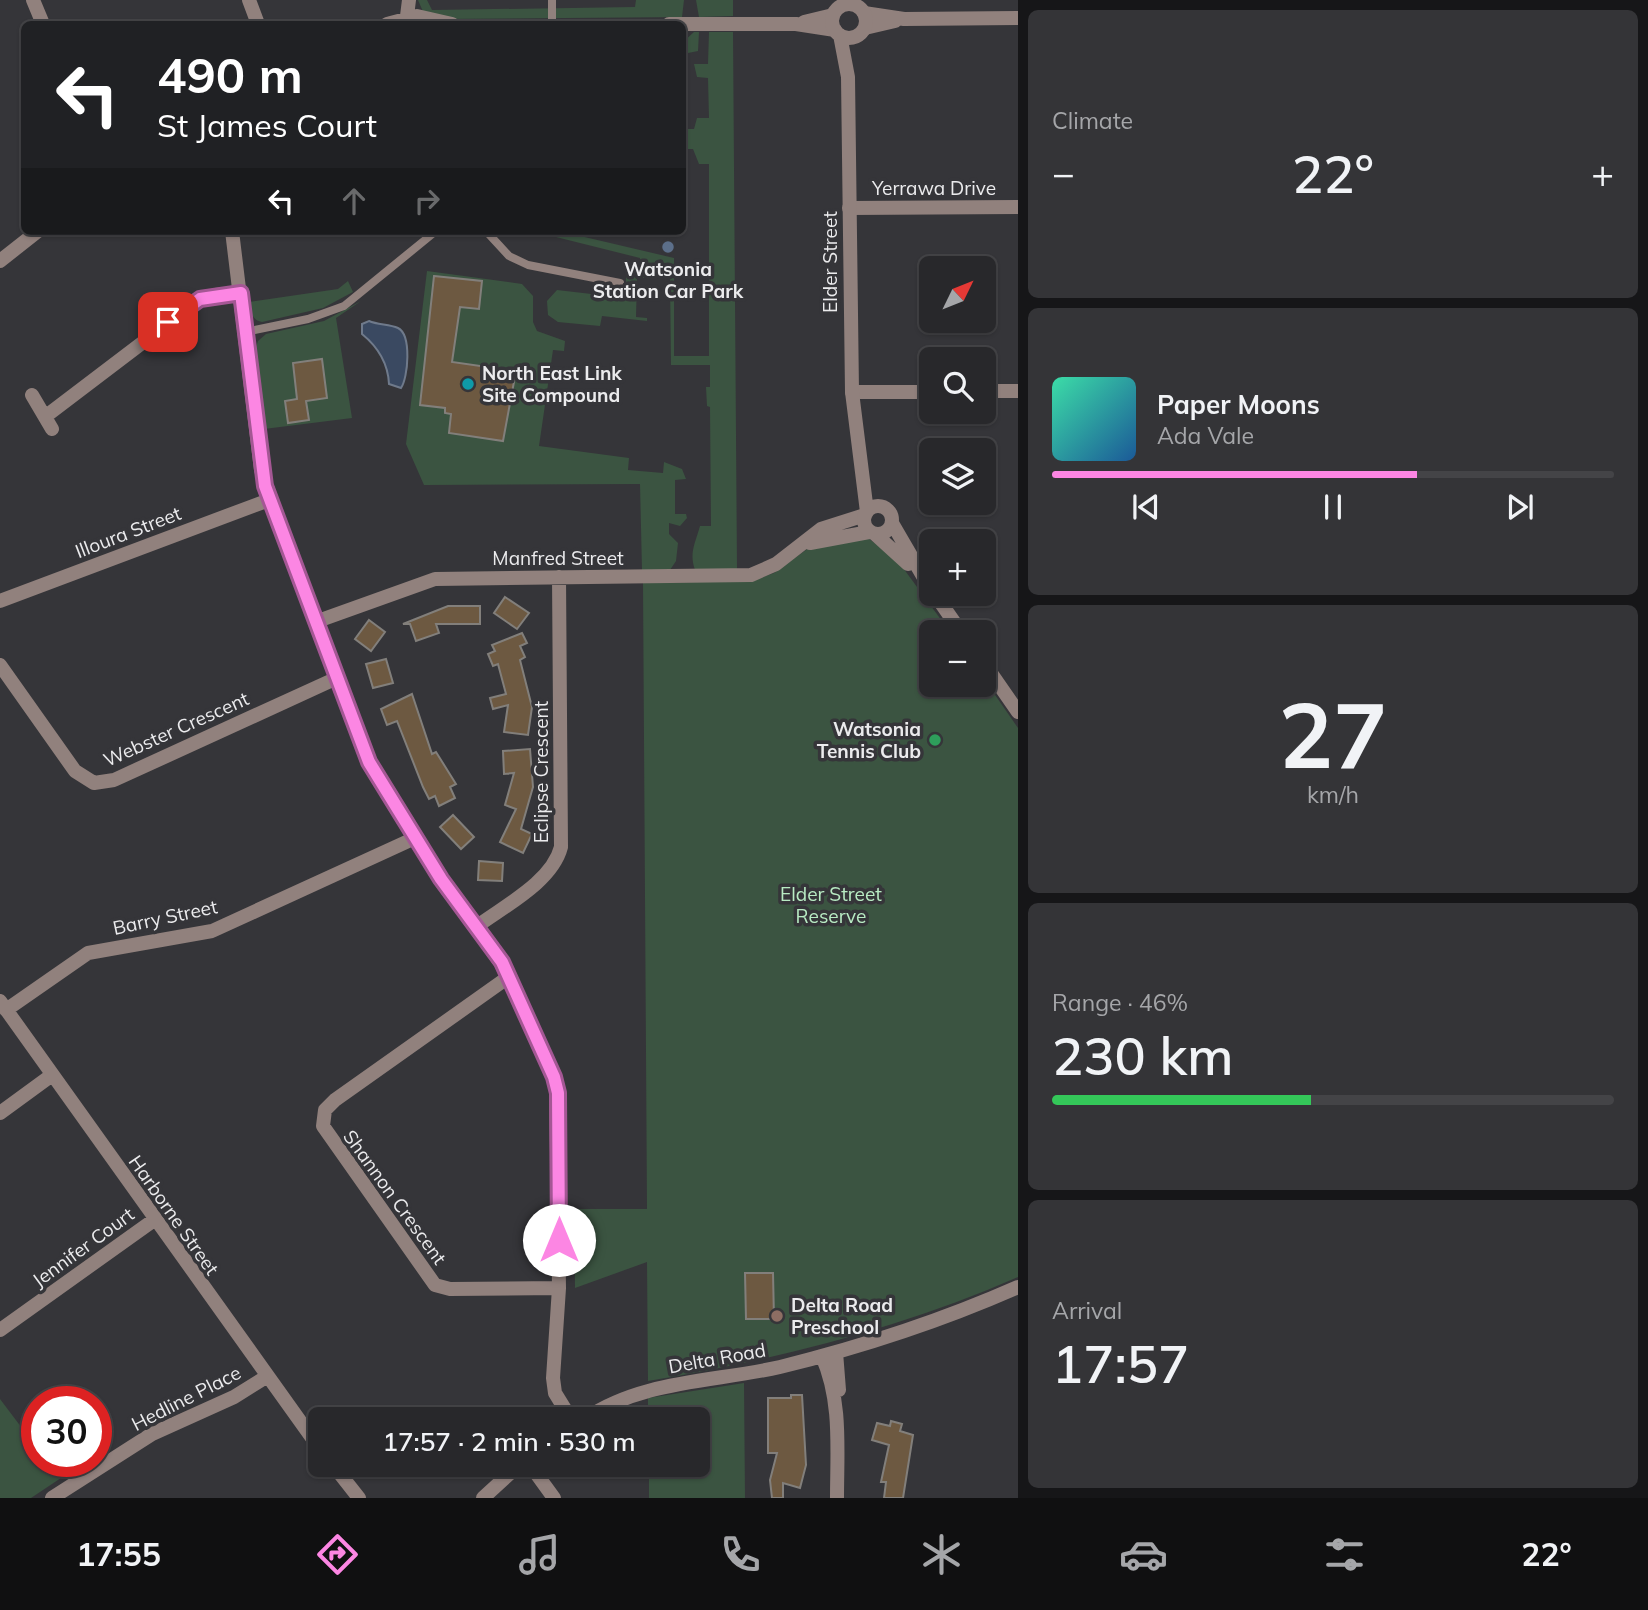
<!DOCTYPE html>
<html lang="en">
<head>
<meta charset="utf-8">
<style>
  body { margin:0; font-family:Mulish,sans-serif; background:#343437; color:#f1f3f6; height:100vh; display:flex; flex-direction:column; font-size:26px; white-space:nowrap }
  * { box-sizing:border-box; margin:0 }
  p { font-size:23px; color:#a5a6a9 }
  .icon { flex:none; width:38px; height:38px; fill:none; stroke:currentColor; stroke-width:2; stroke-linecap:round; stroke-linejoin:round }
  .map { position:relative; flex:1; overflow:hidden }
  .details { display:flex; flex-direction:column; gap:10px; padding:10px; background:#161618; width:630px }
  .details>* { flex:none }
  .hud { position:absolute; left:21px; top:21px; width:665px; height:214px; border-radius:10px; box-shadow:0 2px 5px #0004,0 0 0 2px #444447; background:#202124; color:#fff; overflow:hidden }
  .needle { width:46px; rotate:47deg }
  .buttons { position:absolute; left:919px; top:256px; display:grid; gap:14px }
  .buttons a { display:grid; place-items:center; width:77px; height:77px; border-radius:10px; background:#28282b; box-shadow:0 2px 5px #0004,0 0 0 2px #444447; font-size:35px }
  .speed { position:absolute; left:21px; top:1386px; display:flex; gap:14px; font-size:35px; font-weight:700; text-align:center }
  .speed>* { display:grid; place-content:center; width:91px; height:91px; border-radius:50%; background:#28282b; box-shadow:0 2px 5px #0004,0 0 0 2px #444447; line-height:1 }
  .speed .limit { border:10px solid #d22; background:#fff; color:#111 }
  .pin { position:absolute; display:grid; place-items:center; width:60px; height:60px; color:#fff; margin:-30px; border-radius:14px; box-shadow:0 4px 10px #0006 }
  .me { position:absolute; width:77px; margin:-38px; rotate:0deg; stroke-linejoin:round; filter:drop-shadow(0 0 5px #0008) }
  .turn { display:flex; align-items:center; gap:24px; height:147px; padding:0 21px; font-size:32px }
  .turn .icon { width:91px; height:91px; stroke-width:2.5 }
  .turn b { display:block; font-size:49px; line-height:60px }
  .lanes { display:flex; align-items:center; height:66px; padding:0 21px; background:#0003; justify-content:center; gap:35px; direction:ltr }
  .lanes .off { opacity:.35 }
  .big { font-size:52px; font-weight:600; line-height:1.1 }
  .details .tile { flex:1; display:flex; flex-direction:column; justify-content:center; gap:10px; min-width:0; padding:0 24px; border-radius:10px; background:#343437 }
  .details .dial { align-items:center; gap:0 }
  .dial b { font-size:91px; line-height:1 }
  .song { display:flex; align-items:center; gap:21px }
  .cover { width:84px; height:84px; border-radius:10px; background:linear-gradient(135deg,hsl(160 70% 55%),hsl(210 70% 35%)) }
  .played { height:7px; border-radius:4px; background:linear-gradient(90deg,#fc86e3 65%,#444447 65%) }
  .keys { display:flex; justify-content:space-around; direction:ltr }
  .heat { display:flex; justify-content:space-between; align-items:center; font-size:38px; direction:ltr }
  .charge { height:10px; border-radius:5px; background:linear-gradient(90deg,#34c759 46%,#444447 0) }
  .trip { position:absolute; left:308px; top:1407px; width:402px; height:70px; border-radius:10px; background:#28282b; box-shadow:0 2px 5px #0004,0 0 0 2px #444447; font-weight:600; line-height:70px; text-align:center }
  .tab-bar { display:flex; height:112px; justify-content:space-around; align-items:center; background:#101011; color:#a5a6a9 }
  .tab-bar .icon { width:49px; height:49px }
  .tab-bar .active { color:#fc86e3 }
  .tab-bar b { font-size:32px; color:#f1f3f6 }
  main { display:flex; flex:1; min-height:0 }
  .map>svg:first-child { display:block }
  .green { fill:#3b5441; fill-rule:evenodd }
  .water { fill:#3a4961; stroke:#6f7a8b; stroke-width:2 }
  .building { fill:#6d5941; stroke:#827f7b; stroke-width:2 }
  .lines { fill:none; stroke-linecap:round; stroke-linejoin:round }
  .service { stroke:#91817d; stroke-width:8 }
  .minor { stroke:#91817d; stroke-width:14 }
  .tertiary { stroke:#91817d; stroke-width:14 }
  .route-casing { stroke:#a45794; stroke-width:18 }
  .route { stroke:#fc86e3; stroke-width:12 }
  .service-dot { fill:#5c6f8a; stroke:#353539; stroke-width:2.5 }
  .culture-dot { fill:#0f9aa8; stroke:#353539; stroke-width:2.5 }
  .leisure-dot { fill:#2e9e5b; stroke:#353539; stroke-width:2.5 }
  .education-dot { fill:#8d6e63; stroke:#353539; stroke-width:2.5 }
  .labels { text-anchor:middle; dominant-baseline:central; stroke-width:7; stroke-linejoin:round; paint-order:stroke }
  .street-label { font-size:19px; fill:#ebebed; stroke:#353539 }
  .poi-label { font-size:19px; font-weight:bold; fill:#ebebed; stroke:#353539; text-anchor:start }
  .park-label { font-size:19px; fill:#b8ebc3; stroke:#353539 }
</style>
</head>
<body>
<main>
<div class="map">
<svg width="1018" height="1498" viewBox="0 0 1018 1498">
  <rect width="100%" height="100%" fill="#353539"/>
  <path class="green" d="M418 0H427L432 10 635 7 636 0H684L682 17 441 19 424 14Z
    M696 0H733V16L699 17Z
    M694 32H699L698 51 683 54V42Z
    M709 32H733L737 569 695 570C689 553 695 544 700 526H711L710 407 707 406 706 387H710V365H671L670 278H637L636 317 647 318V321L602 316 600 326 558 322 548 315 547 301 557 290 626 298V272H640V258L532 231H559L674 258V356H709V164H699L693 149H684L683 159V120L685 119 686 129H694L697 118H709L708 78 697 77 694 64H708Z
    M427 271 522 284 533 296V322L537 331 565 341 564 351 553 350 539 446 629 458 628 470 663 473 664 462 682 469 686 479 675 480V514H686L687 518 680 526 669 523V534L678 543 676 561 670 570H642L640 484 424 485 406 444Z
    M348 281 353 292 323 308 262 322C252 320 250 312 249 302L338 289Z
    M361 301 336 318 352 418 264 429 255 350 258 341 266 334 324 321ZM322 359 327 398 306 401 309 420 288 423 297 399 293 363Z
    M868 538 898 561 950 632H931V684H984V679L1018 728V1277C899 1329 775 1360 648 1381L647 1262 575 1288 574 1209H647L643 583 752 581 774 573 810 547Z
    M744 1383 745 1498H649V1465H698V1419H648V1398Z
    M0 1399 37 1448V1461H48L61 1478 31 1498H0Z"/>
  <path class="water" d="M369 321C378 325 389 324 398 328 412 335 408 378 401 388L389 384C388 363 378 347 362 334V324Z"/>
  <path class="building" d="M434 276 482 281 479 309 460 307 452 362 516 371 503 441 449 433 451 414 445 413V408L420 405Z
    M322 359 327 398 306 401 309 420 288 423 285 401 297 399 293 363Z
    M505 597 529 613 517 629 494 613Z
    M448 606H480V624H436L439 633 416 641 410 624H403Z
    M369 620 385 632 371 651 355 639Z
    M522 633 527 643 520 646 525 657 520 660 532 707 528 735 504 732 508 705 493 709 490 698 506 694 498 664 493 666 488 654 495 651 492 645Z
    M386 659 393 683 373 688 366 664Z
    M412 694 432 754 436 752 456 784 450 787 455 798 439 806 435 796 429 799 423 787 397 721 387 725 381 709Z
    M530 749 533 787 521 829 532 834 523 853 500 842 516 809 505 805 514 773 504 774 503 751Z
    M453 815 474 837 461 849 440 827Z
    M479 861 503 863 502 881 478 880Z
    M745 1273H773L774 1319H746Z
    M791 1395H802L806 1465 800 1488 783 1483V1498H772L770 1480 777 1453H768V1398H791Z
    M891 1421 902 1424 900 1431 913 1435 903 1498H884L886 1482H881L889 1445 872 1440 877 1423 890 1426Z"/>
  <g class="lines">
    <path class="service" d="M552 24V0
      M486 231 509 256 528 265 620 283
      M245 332 308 319 344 306 436 231"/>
    <path class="minor" d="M33 0 43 24
      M249 0 258 24
      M409 0 407 16 411 23
      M864 13 904 19 1018 18
      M804 22 833 15
      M387 24 417 16 452 24
      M669 24H796L835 30
      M865 28 895 21
      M849 208 1018 207
      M232 231 261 470 315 622 369 762 441 879 510 976 556 1084 559 1288 553 1378 555 1393 571 1419
      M0 261 38 231
      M984 391H1018
      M852 392H931
      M32 395 52 429
      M46 416 196 302 215 295 241 293
      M810 543 869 532
      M0 601 269 500
      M315 622 435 579 751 575 776 564 821 529 865 515
      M0 665 75 771 94 783 114 780 337 678
      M476 927C504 906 552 882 561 847L559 577
      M510 976 335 1100 325 1110 323 1126 435 1285 450 1289 559 1288
      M0 1001 320 1449
      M6 1010 88 953 212 931 415 838
      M0 1113 52 1075
      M0 1330 154 1220
      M836 1352 839 1390
      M822 1356C842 1401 837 1450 837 1498
      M585 1419C642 1380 714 1382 780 1367 861 1347 941 1321 1018 1287
      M333 1465 359 1498
      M530 1465 554 1498
      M52 1498 152 1434 234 1397 266 1377
      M483 1498 519 1465"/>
    <path class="tertiary" d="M832 21a17 17 0 1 1 34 0a17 17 0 1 1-34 0Z
      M840 35 848 77 852 392 867 512
      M864 520a14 14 0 1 1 28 0a14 14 0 1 1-28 0Z
      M892 523 931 590
      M875 534 908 564
      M934 593 961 632
      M984 663 1018 712"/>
  </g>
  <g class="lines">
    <g class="route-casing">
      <path id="route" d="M168 322 200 299 241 293 265 486 369 762 441 879 502 962 554 1077 558 1093 559 1240"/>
    </g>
    <use href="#route" class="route"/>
  </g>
  <circle class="service-dot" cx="668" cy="247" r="7"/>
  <circle class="culture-dot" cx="468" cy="384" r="7"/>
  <circle class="leisure-dot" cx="935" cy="740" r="7"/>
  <circle class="education-dot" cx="777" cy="1316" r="7"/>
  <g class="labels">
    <g class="street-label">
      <text x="934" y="188">Yerrawa Drive</text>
      <text transform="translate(830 262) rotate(-90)">Elder Street</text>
      <text transform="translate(128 532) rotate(-21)">Illoura Street</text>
      <text x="558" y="558">Manfred Street</text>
      <text transform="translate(176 729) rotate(-24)">Webster Crescent</text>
      <text transform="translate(541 772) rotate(-90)">Eclipse Crescent</text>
      <text transform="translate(165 917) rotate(-12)">Barry Street</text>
      <text transform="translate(395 1197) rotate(54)">Shannon Crescent</text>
      <text transform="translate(174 1215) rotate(55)">Harborne Street</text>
      <text transform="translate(83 1247) rotate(-36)">Jennifer Court</text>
      <text transform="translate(717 1358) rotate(-10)">Delta Road</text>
      <text transform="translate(186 1398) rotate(-27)">Hedline Place</text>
    </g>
    <g class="poi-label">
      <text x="668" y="269" text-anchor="middle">Watsonia<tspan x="668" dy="22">Station Car Park</tspan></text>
      <text x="482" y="373">North East Link<tspan x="482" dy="22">Site Compound</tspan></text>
      <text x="921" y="729" text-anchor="end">Watsonia<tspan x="921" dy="22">Tennis Club</tspan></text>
      <text x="791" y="1305">Delta Road<tspan x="791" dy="22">Preschool</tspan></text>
    </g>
    <g class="park-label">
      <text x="831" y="894">Elder Street<tspan x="831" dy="22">Reserve</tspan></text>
    </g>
  </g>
</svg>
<div class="buttons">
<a><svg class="needle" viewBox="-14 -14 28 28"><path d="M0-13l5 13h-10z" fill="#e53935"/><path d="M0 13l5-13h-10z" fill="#a5a6a9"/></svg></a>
<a><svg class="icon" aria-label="search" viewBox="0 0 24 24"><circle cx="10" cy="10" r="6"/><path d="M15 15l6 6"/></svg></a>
<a><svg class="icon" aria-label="layers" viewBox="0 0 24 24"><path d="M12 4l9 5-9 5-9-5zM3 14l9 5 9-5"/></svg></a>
<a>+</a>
<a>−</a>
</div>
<div class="speed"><div class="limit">30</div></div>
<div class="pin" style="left:168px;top:322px;background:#d93025"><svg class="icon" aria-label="arrive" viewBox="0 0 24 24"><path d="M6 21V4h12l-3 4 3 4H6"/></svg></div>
<svg class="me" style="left:559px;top:1240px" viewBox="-20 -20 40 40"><circle r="19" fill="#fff"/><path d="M0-13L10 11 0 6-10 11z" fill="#fc86e3"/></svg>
<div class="trip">17:57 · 2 min · 530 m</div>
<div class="hud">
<div class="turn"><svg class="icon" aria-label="left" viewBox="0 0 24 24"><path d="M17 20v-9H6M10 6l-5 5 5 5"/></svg><div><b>490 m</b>St James Court</div></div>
<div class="lanes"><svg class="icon" aria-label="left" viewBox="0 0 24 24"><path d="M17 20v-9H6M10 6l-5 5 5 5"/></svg><svg class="icon off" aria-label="ahead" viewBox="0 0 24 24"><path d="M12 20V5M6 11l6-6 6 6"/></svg><svg class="icon off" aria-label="right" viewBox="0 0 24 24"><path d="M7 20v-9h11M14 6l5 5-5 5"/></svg></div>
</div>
</div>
<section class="details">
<div class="tile"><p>Climate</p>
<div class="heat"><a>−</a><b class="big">22°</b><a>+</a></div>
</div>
<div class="tile">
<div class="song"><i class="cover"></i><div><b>Paper Moons</b><p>Ada Vale</p></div></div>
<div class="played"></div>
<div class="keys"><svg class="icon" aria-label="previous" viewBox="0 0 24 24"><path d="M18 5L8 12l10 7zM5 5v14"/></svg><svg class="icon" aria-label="pause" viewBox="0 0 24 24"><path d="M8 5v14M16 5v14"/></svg><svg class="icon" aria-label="next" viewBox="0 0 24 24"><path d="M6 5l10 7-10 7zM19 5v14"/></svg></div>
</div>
<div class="tile dial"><b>27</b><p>km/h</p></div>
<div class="tile"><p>Range · 46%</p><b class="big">230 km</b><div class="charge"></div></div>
<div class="tile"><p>Arrival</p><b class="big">17:57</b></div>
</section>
</main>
<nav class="tab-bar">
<b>17:55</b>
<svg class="icon active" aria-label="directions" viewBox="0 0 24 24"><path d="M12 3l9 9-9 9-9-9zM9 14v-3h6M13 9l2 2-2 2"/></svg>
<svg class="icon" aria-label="music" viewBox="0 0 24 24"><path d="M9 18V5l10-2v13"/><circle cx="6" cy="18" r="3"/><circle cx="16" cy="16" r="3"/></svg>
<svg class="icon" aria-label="phone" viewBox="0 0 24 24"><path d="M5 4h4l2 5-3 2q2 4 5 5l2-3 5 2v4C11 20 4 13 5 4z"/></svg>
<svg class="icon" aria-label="climate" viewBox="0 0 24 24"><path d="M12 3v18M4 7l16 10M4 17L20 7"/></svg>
<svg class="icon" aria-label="car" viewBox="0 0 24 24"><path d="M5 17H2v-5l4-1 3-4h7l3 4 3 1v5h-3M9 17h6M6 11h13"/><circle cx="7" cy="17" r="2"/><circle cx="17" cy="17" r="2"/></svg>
<svg class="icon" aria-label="filters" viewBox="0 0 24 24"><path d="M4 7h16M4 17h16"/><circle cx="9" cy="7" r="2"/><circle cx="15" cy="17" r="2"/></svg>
<b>22°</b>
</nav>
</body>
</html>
